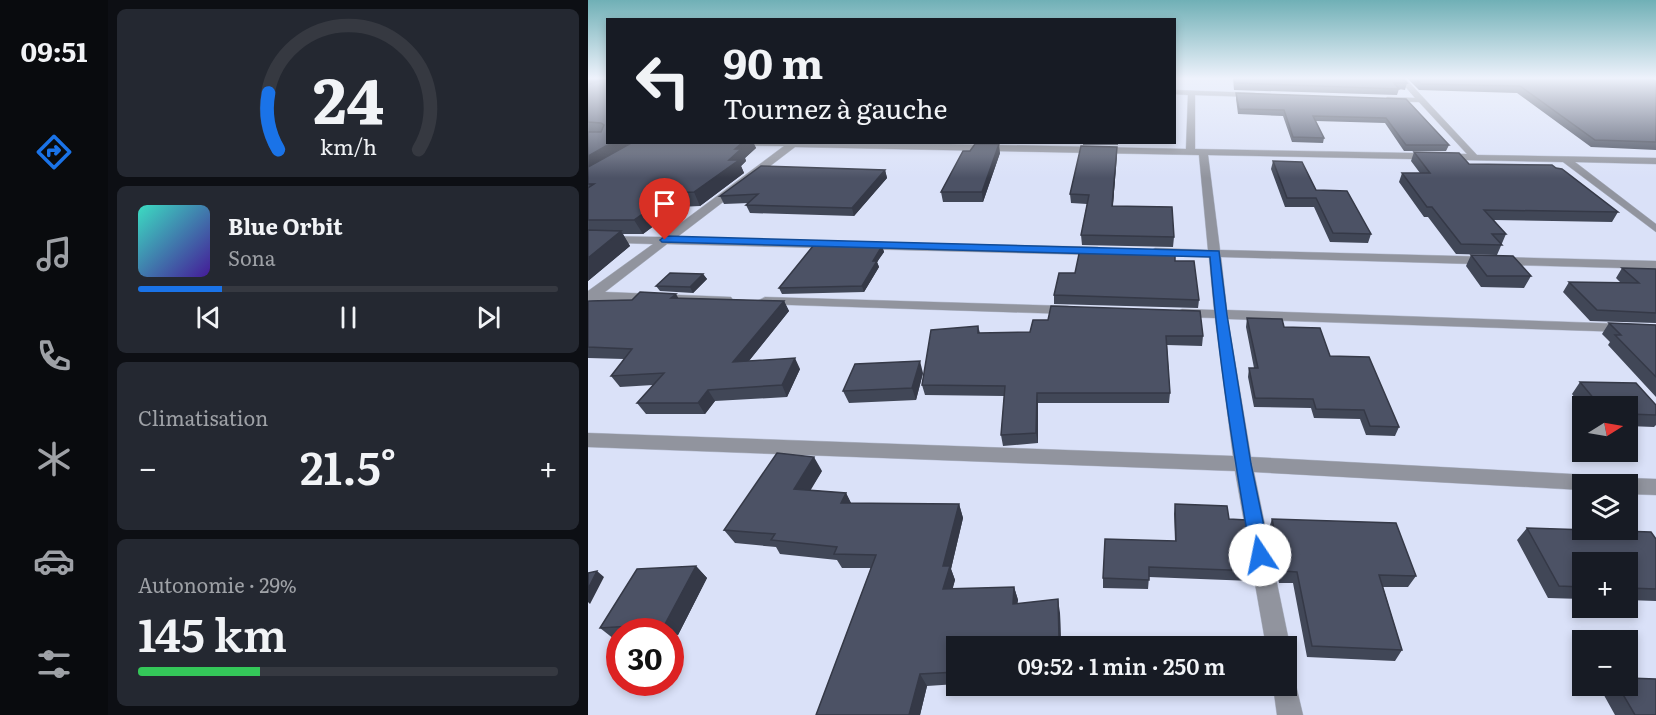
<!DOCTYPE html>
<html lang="fr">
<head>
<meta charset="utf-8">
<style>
  body { margin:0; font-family:Literata,serif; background:#242831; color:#f1f3f6; height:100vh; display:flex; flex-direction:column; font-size:22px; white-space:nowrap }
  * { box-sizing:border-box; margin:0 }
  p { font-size:20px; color:#9ea1a6 }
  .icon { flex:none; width:33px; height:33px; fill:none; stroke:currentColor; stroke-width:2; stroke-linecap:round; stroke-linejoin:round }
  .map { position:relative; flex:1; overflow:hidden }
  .sheet { display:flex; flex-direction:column; gap:9px; padding:9px; background:#0d0f14; width:480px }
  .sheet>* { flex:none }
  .top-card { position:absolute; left:18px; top:18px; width:570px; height:126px; border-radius:0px; box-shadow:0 3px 9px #0003; background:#171b24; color:#f1f3f6; overflow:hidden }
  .needle { width:39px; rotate:79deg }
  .controls { position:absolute; left:984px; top:396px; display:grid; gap:12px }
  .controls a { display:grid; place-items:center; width:66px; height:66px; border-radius:0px; background:#171b24; box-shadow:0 3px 9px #0003; font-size:30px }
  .speed { position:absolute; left:18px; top:618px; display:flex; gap:12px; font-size:30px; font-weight:700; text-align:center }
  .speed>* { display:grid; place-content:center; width:78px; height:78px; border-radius:50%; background:#171b24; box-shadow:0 3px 9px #0003; line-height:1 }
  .speed .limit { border:9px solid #d22; background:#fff; color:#111 }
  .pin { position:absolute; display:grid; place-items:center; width:51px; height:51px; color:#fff; margin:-62px -26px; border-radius:50% 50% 50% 0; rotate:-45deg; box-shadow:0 0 6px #0007 }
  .pin .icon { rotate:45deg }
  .me { position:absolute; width:66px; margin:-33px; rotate:349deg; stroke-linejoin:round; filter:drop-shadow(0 0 4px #0008) }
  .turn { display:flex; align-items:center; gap:21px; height:126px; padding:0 18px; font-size:27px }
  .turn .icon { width:78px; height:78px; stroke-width:2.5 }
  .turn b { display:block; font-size:42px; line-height:51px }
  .big { font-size:45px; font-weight:600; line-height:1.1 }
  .sheet .widget { flex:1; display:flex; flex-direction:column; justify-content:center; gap:9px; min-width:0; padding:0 21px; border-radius:9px; background:#242831 }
  .sheet .dial { align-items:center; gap:0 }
  .dial svg { height:156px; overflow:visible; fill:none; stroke:#363941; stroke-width:7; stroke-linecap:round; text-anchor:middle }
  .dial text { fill:#f1f3f6; stroke:none }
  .song { display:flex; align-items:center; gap:18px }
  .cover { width:72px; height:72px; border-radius:9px; background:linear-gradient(135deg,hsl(170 70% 55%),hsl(260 70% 35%)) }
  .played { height:6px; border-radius:3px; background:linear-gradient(90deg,#1a73e8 20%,#363941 20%) }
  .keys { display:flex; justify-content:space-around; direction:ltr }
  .heat { display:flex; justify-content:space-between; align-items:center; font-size:33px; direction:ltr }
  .charge { height:9px; border-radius:4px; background:linear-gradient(90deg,#34c759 29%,#363941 0) }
  .trip { position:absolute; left:358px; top:636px; width:351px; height:60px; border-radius:0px; background:#171b24; box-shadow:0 3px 9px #0003; font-weight:600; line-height:60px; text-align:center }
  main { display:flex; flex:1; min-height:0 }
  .tabs { display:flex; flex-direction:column; width:108px; justify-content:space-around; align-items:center; background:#090b0e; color:#9ea1a6 }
  .tabs .icon { width:42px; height:42px }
  .tabs .selected { color:#1a73e8 }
  .tabs b { font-size:27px; color:#f1f3f6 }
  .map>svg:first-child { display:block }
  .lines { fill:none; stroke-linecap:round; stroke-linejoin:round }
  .minor-casing { stroke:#b7bed2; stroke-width:1 }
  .minor { fill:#91949e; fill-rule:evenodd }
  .wall { fill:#414757 }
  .shaded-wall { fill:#353947 }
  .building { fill:#4c5265; stroke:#353947; stroke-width:1.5 }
  .route { fill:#1a73e8; stroke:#114b97; stroke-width:1.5 }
</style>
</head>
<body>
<main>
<nav class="tabs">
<b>09:51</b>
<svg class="icon selected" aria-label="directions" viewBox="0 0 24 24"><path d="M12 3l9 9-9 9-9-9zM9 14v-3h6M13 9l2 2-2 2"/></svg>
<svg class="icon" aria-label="music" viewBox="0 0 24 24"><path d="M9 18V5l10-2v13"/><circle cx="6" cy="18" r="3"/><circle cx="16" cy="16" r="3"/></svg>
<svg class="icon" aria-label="phone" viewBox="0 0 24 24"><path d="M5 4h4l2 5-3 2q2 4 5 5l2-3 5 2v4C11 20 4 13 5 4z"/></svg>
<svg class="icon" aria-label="climate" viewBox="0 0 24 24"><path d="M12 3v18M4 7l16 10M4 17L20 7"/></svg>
<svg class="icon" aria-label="car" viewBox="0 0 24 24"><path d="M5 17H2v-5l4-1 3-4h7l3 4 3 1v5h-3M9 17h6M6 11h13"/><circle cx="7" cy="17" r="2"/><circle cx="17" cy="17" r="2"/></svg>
<svg class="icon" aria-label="filters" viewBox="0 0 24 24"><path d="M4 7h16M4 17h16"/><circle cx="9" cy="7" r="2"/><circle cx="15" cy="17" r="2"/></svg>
</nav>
<section class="sheet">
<div class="widget dial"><svg viewBox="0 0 100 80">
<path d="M14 69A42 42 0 1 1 86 69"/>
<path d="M14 69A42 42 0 0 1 9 40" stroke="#1a73e8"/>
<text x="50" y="56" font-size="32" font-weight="700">24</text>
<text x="50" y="72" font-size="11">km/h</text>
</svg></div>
<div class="widget">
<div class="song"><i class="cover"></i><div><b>Blue Orbit</b><p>Sona</p></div></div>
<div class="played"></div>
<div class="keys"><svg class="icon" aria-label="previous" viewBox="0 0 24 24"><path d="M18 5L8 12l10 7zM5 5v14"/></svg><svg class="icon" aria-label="pause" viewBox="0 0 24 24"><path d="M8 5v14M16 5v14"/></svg><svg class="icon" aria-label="next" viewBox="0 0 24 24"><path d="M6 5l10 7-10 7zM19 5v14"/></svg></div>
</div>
<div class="widget"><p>Climatisation</p>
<div class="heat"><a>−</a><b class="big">21.5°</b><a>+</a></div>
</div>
<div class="widget"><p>Autonomie · 29%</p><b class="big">145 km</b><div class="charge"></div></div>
</section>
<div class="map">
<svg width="1068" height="715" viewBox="0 0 1068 715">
  <rect width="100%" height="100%" fill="#dae1f8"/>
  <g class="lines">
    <g class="minor-casing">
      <path id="minor" d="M810 78H817L889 155 1068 158V164L987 162 1068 224V232L975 162 620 155 632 250 1068 261V269L633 257 639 310 1068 325V333L640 319 663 457 1021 476 1028 479 1030 484H994V490L666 472 702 646 699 653V646H678L647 471 0 447V433L645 456 627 318 594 317 587 313 594 309 626 310 621 257 567 256 561 252 567 248 620 250 611 155 207 147 88 238 510 247 516 251 510 255 79 244 17 292 143 297 145 300 143 303 138 304 0 300V291L65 244 0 242V236L74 237 196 146 112 145 108 142H270L598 149 600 95 586 94V90L667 93 671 95 667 97 607 95V149L879 154 831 102 796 101 799 97 827 98Z
        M177 297 480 306 487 310 480 314 172 304 170 301Z
        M1040 478 1068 479V495L1040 494V484H1031L1033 481Z
        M699 675 706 677 715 715H689L685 686H699Z"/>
    </g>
    <use href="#minor" class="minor"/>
  </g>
  <path class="wall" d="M0 78H20V142H165L168 148 157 158 158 161 153 166 156 173 112 206 91 207 55 234H35L42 246 0 281Z
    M645 78H814L819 83 817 90 811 89 809 95 646 90Z
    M819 78H1062L1068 81V150L1003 147 929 93 831 90Z
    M648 93 818 99 861 145 858 151H816L797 123 728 121 736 138 735 143 704 142 695 116 650 114 648 99Z
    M495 142H530V145H495Z
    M529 147 525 206 586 237 585 247 494 245 493 235 499 204 483 203 482 194Z
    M382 151 412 153 395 202H355L353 192Z
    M826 152 881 164 1030 212 1024 222 906 220 918 234 909 255 868 254 840 217H836L811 182 814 173H832L823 161Z
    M685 161 728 190 783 234 780 243 742 242 726 207H697L683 169Z
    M297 170 299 178 266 216 162 213 158 205 161 203 136 204 132 196Z
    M294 246 296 252 289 262 291 267 276 292 194 294 191 288Z
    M883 255 943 276 936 288 893 287 878 266Z
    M587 261 611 300 610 308 466 304V295L487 273Z
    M1034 268 1068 269V323L1002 321 975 292 981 282 1033 283 1028 278Z
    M115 274 119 279 105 293 72 291 68 286Z
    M90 298 196 301 201 311 161 361 212 369 199 397 127 401 117 414H58L49 403 65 385 32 387 23 376 36 359 0 358V301Z
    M659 318 696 327 811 427 807 436 778 435 772 419 726 418 723 408 666 407 660 377 661 368H666L658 327Z
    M1021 323 1068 325V397L1020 345 1022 342 1014 334Z
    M390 326 392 333 615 336 614 346 579 345 582 393 581 403H450V443L415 446 413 435 416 396 337 395 334 385Z
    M335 373 328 400 261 403 255 391Z
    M992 382 1068 415V425L1066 427 1040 426V406H994V408L984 394Z
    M234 471 222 490 258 493 263 503 371 504 375 518 363 569 367 580 364 589 426 587 430 600 429 603 472 613 473 646H369V684L339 686 332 715H228L283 568H254L249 560 192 554 188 547 147 543 136 530Z
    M587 504 641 519 667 571 664 581 561 577 560 589 515 588V578L587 541 586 514Z
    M684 519 828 576 820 587H795L814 650 807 661 719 657 705 583H691L680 531Z
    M939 528 1068 539V601L1040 600V562H994V599L960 598 929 540Z
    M108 566 119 578 90 635 82 636V632H32V639H26L12 628Z
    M1015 686H1040L1068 715H1027L1012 688Z"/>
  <path class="shaded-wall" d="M0 78H18L0 88Z
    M25 142H53L0 173V156Z
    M155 142H165L168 148 157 158 158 161 153 166 156 173 112 206 106 192 141 160 147 149Z
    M411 144 412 153 395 202 394 192Z
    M529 147V156L524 215V206Z
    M297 170 299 178 266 216 264 208Z
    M84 193 91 207 55 234 46 220Z
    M33 231 42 246 0 281V258Z
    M294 246 296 252 289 262 291 267 276 292 274 286 285 261Z
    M115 274 119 279 105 293 102 287Z
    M88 294 94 304 83 298Z
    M196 301 201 311 151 373 145 362Z
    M207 358 212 369 199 397 194 385Z
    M332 361 335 373 328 400 324 388Z
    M120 390 127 401 117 414 110 403Z
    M449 393 450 403V443L448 433Z
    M226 457 234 471 215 503 206 489Z
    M258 493 265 507 253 503Z
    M371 504 375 518 363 569 367 580 361 603 355 589V566Z
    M108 566 119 578 90 635 77 624Z
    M9 571 16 577 2 604 0 602V589Z
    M426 587 430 600 428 617 425 604Z
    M470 599 472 613 473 646 471 637Z
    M332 674 339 686 332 715H321Z"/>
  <path class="building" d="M16 78H20V142H25L0 156V132H13L16 125 13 123 0 122V85L16 79Z
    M646 78H814L819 83H806L811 89 647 83Z
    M827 78H1062L1068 81V142L1007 140 932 86 833 84Z
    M648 93 818 99 861 145H818L798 118 725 116 736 138 705 137 696 110 651 109Z
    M45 142H155L147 149H153L141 160H151L106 192 84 193 46 220H0V188L6 184H0V167Z
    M387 144H411L394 192H353L375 151H382Z
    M493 146 529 147 524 206 584 207 586 237 493 235 501 195 482 194Z
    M826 152 871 153 881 164 964 165 968 168 974 169 1030 212 896 210 918 234H904L914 245 873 244 844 207H839L814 173H842Z
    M685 161 714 162 728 190 759 191 783 234 745 233 728 198H699Z
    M173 166 297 170 264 208 158 205 170 194 132 196Z
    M0 230 33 231 0 258Z
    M225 246H294L285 261H289L274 286 191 288Z
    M492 249 587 251V261H606L611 300 466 295 471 273H487Z
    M883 255 925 256 943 276H899Z
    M1034 268 1068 269V313L1009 310 981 282 1051 283Z
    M82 273 115 274 102 287 68 286Z
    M52 292 88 294 83 298 196 301 145 362 207 358 194 385 120 390 110 403H49L76 373 23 376 44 349 0 347V301L44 300Z
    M463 306 612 311 615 336H578L582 393H449L448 433 413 435 417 386 334 385 343 330 390 326V333L442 332 445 320H460Z
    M659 318 694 319 696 327 732 328 742 356 781 357 811 427 782 426 776 410 728 409 725 399 667 398 661 368H670Z
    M1021 323 1068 325V377L1027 335H1033Z
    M332 361 324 388 255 391 267 364Z
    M992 382 1048 383 1068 405V415L1040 414V406H1012Z
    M189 453 226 457 206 489 258 493 253 503 371 504 355 566H362L355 589 426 587 425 604 470 599 471 637 422 641 421 646H369V672L332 674 321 715H228L288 555 246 554 249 547 183 540 187 534 136 530Z
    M587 504 639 506 641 519 658 520 667 571 561 567V580L515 578 517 539 588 541Z
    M684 519 808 523 828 576 791 575 814 650 724 646 709 572 695 571Z
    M939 528 1063 532 1068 539V589L1040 588V562H994V587L971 586Z
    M108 566 77 624 12 628 49 569Z
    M9 571 0 589V573Z
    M1040 678 1068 679V715H1047L1030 686H1040Z"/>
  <linearGradient id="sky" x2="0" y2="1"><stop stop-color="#70b0b6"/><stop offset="0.44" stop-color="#eef2fc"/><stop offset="1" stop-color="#eef2fc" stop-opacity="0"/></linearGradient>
  <rect width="1068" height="178" fill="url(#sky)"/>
  <path class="route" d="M77 236 631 251 639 315 663 464 682 555 679 562 672 564 666 562 663 555C646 456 630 357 622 257L74 242 72 240Z"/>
</svg>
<div class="controls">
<a><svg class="needle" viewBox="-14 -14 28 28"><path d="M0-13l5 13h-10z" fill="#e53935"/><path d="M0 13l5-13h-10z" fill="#9ea1a6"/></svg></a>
<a><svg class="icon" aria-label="layers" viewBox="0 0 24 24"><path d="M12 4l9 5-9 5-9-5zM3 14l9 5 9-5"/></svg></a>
<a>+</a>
<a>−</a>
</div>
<div class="speed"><div class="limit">30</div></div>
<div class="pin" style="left:77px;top:240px;background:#d93025"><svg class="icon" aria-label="arrive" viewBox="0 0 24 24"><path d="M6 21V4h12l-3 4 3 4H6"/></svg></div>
<svg class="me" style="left:672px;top:555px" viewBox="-20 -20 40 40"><circle r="19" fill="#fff"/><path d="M0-13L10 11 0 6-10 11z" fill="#1a73e8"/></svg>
<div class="trip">09:52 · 1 min · 250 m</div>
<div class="top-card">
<div class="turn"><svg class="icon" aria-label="left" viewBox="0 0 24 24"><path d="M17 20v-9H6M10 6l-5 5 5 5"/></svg><div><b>90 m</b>Tournez à gauche</div></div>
</div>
</div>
</main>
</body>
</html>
